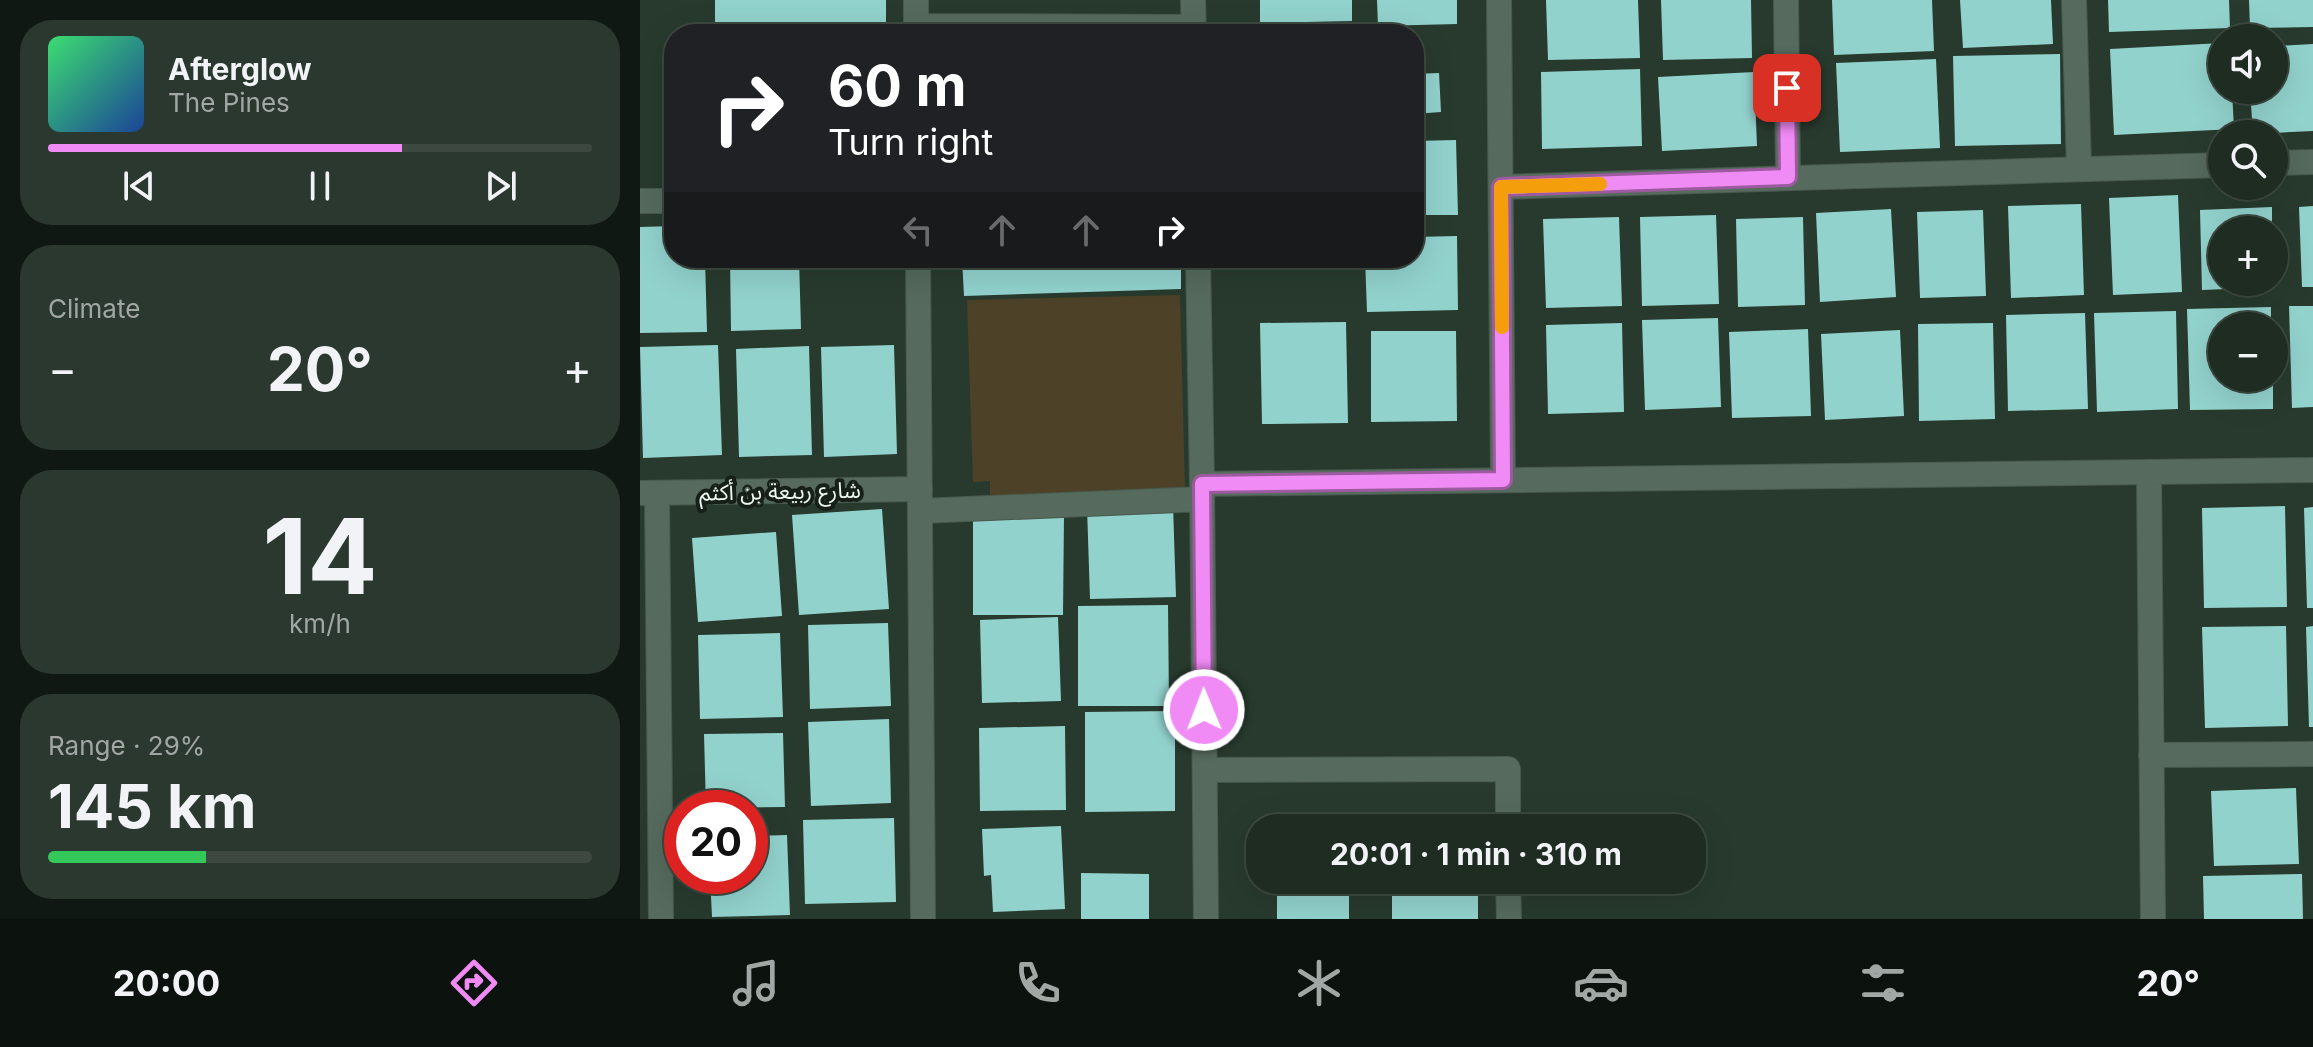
<!DOCTYPE html>
<html lang="en">
<head>
<meta charset="utf-8">
<style>
  body { margin:0; font-family:Inter,"Noto Sans Arabic",sans-serif; background:#2b382f; color:#f1f3f6; height:100vh; display:flex; flex-direction:column; font-size:30px; white-space:nowrap }
  * { box-sizing:border-box; margin:0 }
  p { font-size:26px; color:#a1a7a5 }
  .icon { flex:none; width:44px; height:44px; fill:none; stroke:currentColor; stroke-width:2; stroke-linecap:round; stroke-linejoin:round }
  .map { position:relative; flex:1; overflow:hidden }
  .drawer { display:flex; flex-direction:column; gap:20px; padding:20px; background:#101813; width:640px }
  .drawer>* { flex:none }
  .banner { position:absolute; left:24px; top:24px; width:760px; height:244px; border-radius:32px; box-shadow:0 8px 32px #0002,0 0 0 2px #3c4840; background:#202124; color:#fff; overflow:hidden }
  .controls { position:absolute; left:1568px; top:24px; display:grid; gap:16px }
  .controls a { display:grid; place-items:center; width:80px; height:80px; border-radius:50%; background:#1e2c22; box-shadow:0 8px 32px #0002,0 0 0 2px #3c4840; font-size:40px }
  .speed { position:absolute; left:24px; top:790px; display:flex; gap:16px; font-size:40px; font-weight:700; text-align:center }
  .speed>* { display:grid; place-content:center; width:104px; height:104px; border-radius:50%; background:#1e2c22; box-shadow:0 8px 32px #0002,0 0 0 2px #3c4840; line-height:1 }
  .speed .limit { border:12px solid #d22; background:#fff; color:#111 }
  .pin { position:absolute; display:grid; place-items:center; width:68px; height:68px; color:#fff; margin:-34px; border-radius:16px; box-shadow:0 4px 12px #0006 }
  .me { position:absolute; width:88px; margin:-44px; rotate:359deg; stroke-linejoin:round; filter:drop-shadow(0 0 6px #0008) }
  .turn { display:flex; align-items:center; gap:28px; height:168px; padding:0 32px; font-size:36px }
  .turn .icon { width:104px; height:104px; stroke-width:2.5 }
  .turn b { display:block; font-size:56px; line-height:68px }
  .lanes { display:flex; align-items:center; height:76px; padding:0 32px; background:#0003; justify-content:center; gap:40px; direction:ltr }
  .lanes .off { opacity:.35 }
  .big { font-size:60px; font-weight:700; line-height:1.1 }
  .drawer .widget { flex:1; display:flex; flex-direction:column; justify-content:center; gap:12px; min-width:0; padding:0 28px; border-radius:32px; background:#2b382f }
  .drawer .dial { align-items:center; gap:0 }
  .dial b { font-size:104px; line-height:1 }
  .song { display:flex; align-items:center; gap:24px }
  .cover { width:96px; height:96px; border-radius:12px; background:linear-gradient(135deg,hsl(140 70% 55%),hsl(220 70% 35%)) }
  .played { height:8px; border-radius:4px; background:linear-gradient(90deg,#f08bf5 65%,#3c4840 65%) }
  .keys { display:flex; justify-content:space-around; direction:ltr }
  .heat { display:flex; justify-content:space-between; align-items:center; font-size:44px; direction:ltr }
  .charge { height:12px; border-radius:6px; background:linear-gradient(90deg,#34c759 29%,#3c4840 0) }
  .trip { position:absolute; left:606px; top:814px; width:460px; height:80px; border-radius:32px; background:#1e2c22; box-shadow:0 8px 32px #0002,0 0 0 2px #3c4840; font-weight:700; line-height:80px; text-align:center }
  .dock { display:flex; height:128px; justify-content:space-around; align-items:center; background:#0c120e; color:#a1a7a5 }
  .dock .icon { width:56px; height:56px }
  .dock .active { color:#f08bf5 }
  .dock b { font-size:36px; color:#f1f3f6 }
  main { display:flex; flex:1; min-height:0 }
  .map>svg:first-child { display:block }
  .green { fill:#4d4227 }
  .building { fill:#92d2cd }
  .lines { fill:none; stroke-linecap:round; stroke-linejoin:round }
  .minor-casing { stroke:#48594f; stroke-width:26 }
  .minor { stroke:#566a5d; stroke-width:24 }
  .route-casing { stroke:#9c5a9f; stroke-width:20 }
  .route { stroke:#f08bf5; stroke-width:14 }
  .slow { stroke:#f59e0b; stroke-width:14 }
  .labels { text-anchor:middle; dominant-baseline:central; stroke-width:8; stroke-linejoin:round; paint-order:stroke }
  .street-label { font-size:22px; fill:#ecf8f0; stroke:#171f19 }
</style>
</head>
<body>
<main>
<section class="drawer">
<div class="widget">
<div class="song"><i class="cover"></i><div><b>Afterglow</b><p>The Pines</p></div></div>
<div class="played"></div>
<div class="keys"><svg class="icon" aria-label="previous" viewBox="0 0 24 24"><path d="M18 5L8 12l10 7zM5 5v14"/></svg><svg class="icon" aria-label="pause" viewBox="0 0 24 24"><path d="M8 5v14M16 5v14"/></svg><svg class="icon" aria-label="next" viewBox="0 0 24 24"><path d="M6 5l10 7-10 7zM19 5v14"/></svg></div>
</div>
<div class="widget"><p>Climate</p>
<div class="heat"><a>−</a><b class="big">20°</b><a>+</a></div>
</div>
<div class="widget dial"><b>14</b><p>km/h</p></div>
<div class="widget"><p>Range · 29%</p><b class="big">145 km</b><div class="charge"></div></div>
</section>
<div class="map">
<svg width="1673" height="919" viewBox="0 0 1673 919">
  <rect width="100%" height="100%" fill="#283a2e"/>
  <path class="green" d="M540 295 545 491 350 497V481L333 482 327 300Z"/>
  <path class="building" d="M75 0H246V34H75Z
    M620 0H712V21L620 23Z
    M737 0H817V24L738 26Z
    M906 0H998L1000 58 908 60Z
    M1021 0H1111L1112 58 1023 60Z
    M1192 0H1292L1294 51 1194 55Z
    M1320 0H1411L1413 44 1323 48Z
    M1468 0H1589L1590 28 1469 32Z
    M1609 0H1673V27L1610 28Z
    M1582 43V90H1592L1594 129 1474 135 1470 49Z
    M1673 44V131L1613 134 1610 90H1634V46Z
    M1420 54 1421 144 1315 146 1313 56Z
    M1296 59 1300 148 1200 152 1196 63Z
    M1000 69 1002 146 902 149 901 72Z
    M1114 72 1117 146 1022 151 1018 77Z
    M799 73 801 112 774 114V74Z
    M816 140 818 215H774V141Z
    M1538 195 1542 292 1473 295 1469 198Z
    M1441 204 1444 295 1371 298 1368 206Z
    M1673 206V287H1662L1659 207Z
    M1632 207V230H1582V282H1635V287L1562 290 1560 210Z
    M1251 209 1256 297 1180 302 1176 213Z
    M1343 210 1346 296 1280 298 1277 212Z
    M1076 215 1079 304 1002 306 1000 217Z
    M979 217 982 306 906 308 903 219Z
    M1163 217 1165 305 1098 307 1096 219Z
    M34 226V258H65L67 332 0 333V227Z
    M817 236 818 310 727 312 725 258H774V237Z
    M90 258H159L161 329 91 331Z
    M322 258H541V289L324 296Z
    M1649 306H1673V407L1652 408Z
    M1631 307V326H1582V378H1633V409L1550 410 1547 309Z
    M1536 311 1538 409 1457 412 1454 313Z
    M1445 313 1448 409 1368 411 1366 315Z
    M1078 318 1081 407 1005 410 1002 320Z
    M706 322 708 423 622 424 620 323Z
    M982 323 984 412 908 414 906 325Z
    M1353 323 1355 419 1279 421 1278 324Z
    M1168 329 1171 416 1092 418 1089 332Z
    M1260 330 1264 416 1185 420 1181 334Z
    M731 331H816L817 421 731 422Z
    M78 345 82 455 3 458 0 347Z
    M254 345 257 454 184 457 181 347Z
    M169 346 172 455 99 457 96 349Z
    M533 505 536 597 450 599 447 507Z
    M1645 506 1647 607 1564 608 1562 508Z
    M1673 507V608H1667L1664 508Z
    M242 509 249 609 159 615 152 515Z
    M333 514H424L423 615H333Z
    M136 532 142 616 58 622 52 538Z
    M528 605 529 706H438V606Z
    M418 617 421 701 342 703 340 620Z
    M248 623 251 706 170 709 168 625Z
    M1646 626 1648 726 1565 728 1562 627Z
    M1673 626V727H1669L1666 627Z
    M140 633 143 717 60 719 58 635Z
    M535 711V811L445 812V712Z
    M249 719 251 803 171 806 168 722Z
    M425 726 426 810 340 811 339 728Z
    M143 733 145 807 66 808 64 734Z
    M1656 788 1659 864 1574 866 1571 791Z
    M254 818 256 902 165 904 163 820Z
    M421 826 425 909 353 912 351 875 344 876 342 829Z
    M147 835 150 915 72 917 70 876H110V836Z
    M441 873 509 874V919H441Z
    M1662 874 1663 919H1564L1563 876Z
    M637 880H709V919H637Z
    M752 880H838V919H752Z"/>
  <g class="lines">
    <g class="minor-casing">
      <path id="minor" d="M276 0V34
        M553 0 554 34
        M859 0 863 480
        M1146 0 1148 177
        M1434 0 1439 169
        M276 26 554 27
        M1634 163 1673 162
        M861 187 1582 165
        M0 201H34
        M278 258 283 919
        M558 258 562 484
        M1509 474 1513 919
        M0 493 280 489
        M17 493 21 919
        M280 511 562 499
        M1511 755 1673 754
        M565 770 868 769V828
        M868 880 869 919
        M566 919 562 484 1673 470"/>
    </g>
    <use href="#minor" class="minor"/>
  </g>
  <g class="lines">
    <g class="route-casing">
      <path id="route" d="M564 710 562 484 863 480 861 187 1148 177 1147 88"/>
    </g>
    <use href="#route" class="route"/>
    <path class="slow" d="M862 327 861 187 960 184"/>
  </g>
  <g class="labels">
    <g class="street-label">
      <text transform="translate(140 491) rotate(-1)">شارع ربيعة بن أكثم</text>
    </g>
  </g>
</svg>
<div class="controls">
<a><svg class="icon" aria-label="sound" viewBox="0 0 24 24"><path d="M4 9h4l5-4v14l-5-4H4zM17 9q2 3 0 6"/></svg></a>
<a><svg class="icon" aria-label="search" viewBox="0 0 24 24"><circle cx="10" cy="10" r="6"/><path d="M15 15l6 6"/></svg></a>
<a>+</a>
<a>−</a>
</div>
<div class="speed"><div class="limit">20</div></div>
<div class="pin" style="left:1147px;top:88px;background:#d93025"><svg class="icon" aria-label="arrive" viewBox="0 0 24 24"><path d="M6 21V4h12l-3 4 3 4H6"/></svg></div>
<svg class="me" style="left:564px;top:710px" viewBox="-20 -20 40 40"><circle r="17" fill="#f08bf5" stroke="#fff" stroke-width="3"/><path d="M0-11L8 9 0 5-8 9z" fill="#fff"/></svg>
<div class="trip">20:01 · 1 min · 310 m</div>
<div class="banner">
<div class="turn"><svg class="icon" aria-label="right" viewBox="0 0 24 24"><path d="M7 20v-9h11M14 6l5 5-5 5"/></svg><div><b>60 m</b>Turn right</div></div>
<div class="lanes"><svg class="icon off" aria-label="left" viewBox="0 0 24 24"><path d="M17 20v-9H6M10 6l-5 5 5 5"/></svg><svg class="icon off" aria-label="ahead" viewBox="0 0 24 24"><path d="M12 20V5M6 11l6-6 6 6"/></svg><svg class="icon off" aria-label="ahead" viewBox="0 0 24 24"><path d="M12 20V5M6 11l6-6 6 6"/></svg><svg class="icon" aria-label="right" viewBox="0 0 24 24"><path d="M7 20v-9h11M14 6l5 5-5 5"/></svg></div>
</div>
</div>
</main>
<nav class="dock">
<b>20:00</b>
<svg class="icon active" aria-label="directions" viewBox="0 0 24 24"><path d="M12 3l9 9-9 9-9-9zM9 14v-3h6M13 9l2 2-2 2"/></svg>
<svg class="icon" aria-label="music" viewBox="0 0 24 24"><path d="M9 18V5l10-2v13"/><circle cx="6" cy="18" r="3"/><circle cx="16" cy="16" r="3"/></svg>
<svg class="icon" aria-label="phone" viewBox="0 0 24 24"><path d="M5 4h4l2 5-3 2q2 4 5 5l2-3 5 2v4C11 20 4 13 5 4z"/></svg>
<svg class="icon" aria-label="climate" viewBox="0 0 24 24"><path d="M12 3v18M4 7l16 10M4 17L20 7"/></svg>
<svg class="icon" aria-label="car" viewBox="0 0 24 24"><path d="M5 17H2v-5l4-1 3-4h7l3 4 3 1v5h-3M9 17h6M6 11h13"/><circle cx="7" cy="17" r="2"/><circle cx="17" cy="17" r="2"/></svg>
<svg class="icon" aria-label="filters" viewBox="0 0 24 24"><path d="M4 7h16M4 17h16"/><circle cx="9" cy="7" r="2"/><circle cx="15" cy="17" r="2"/></svg>
<b>20°</b>
</nav>
</body>
</html>
